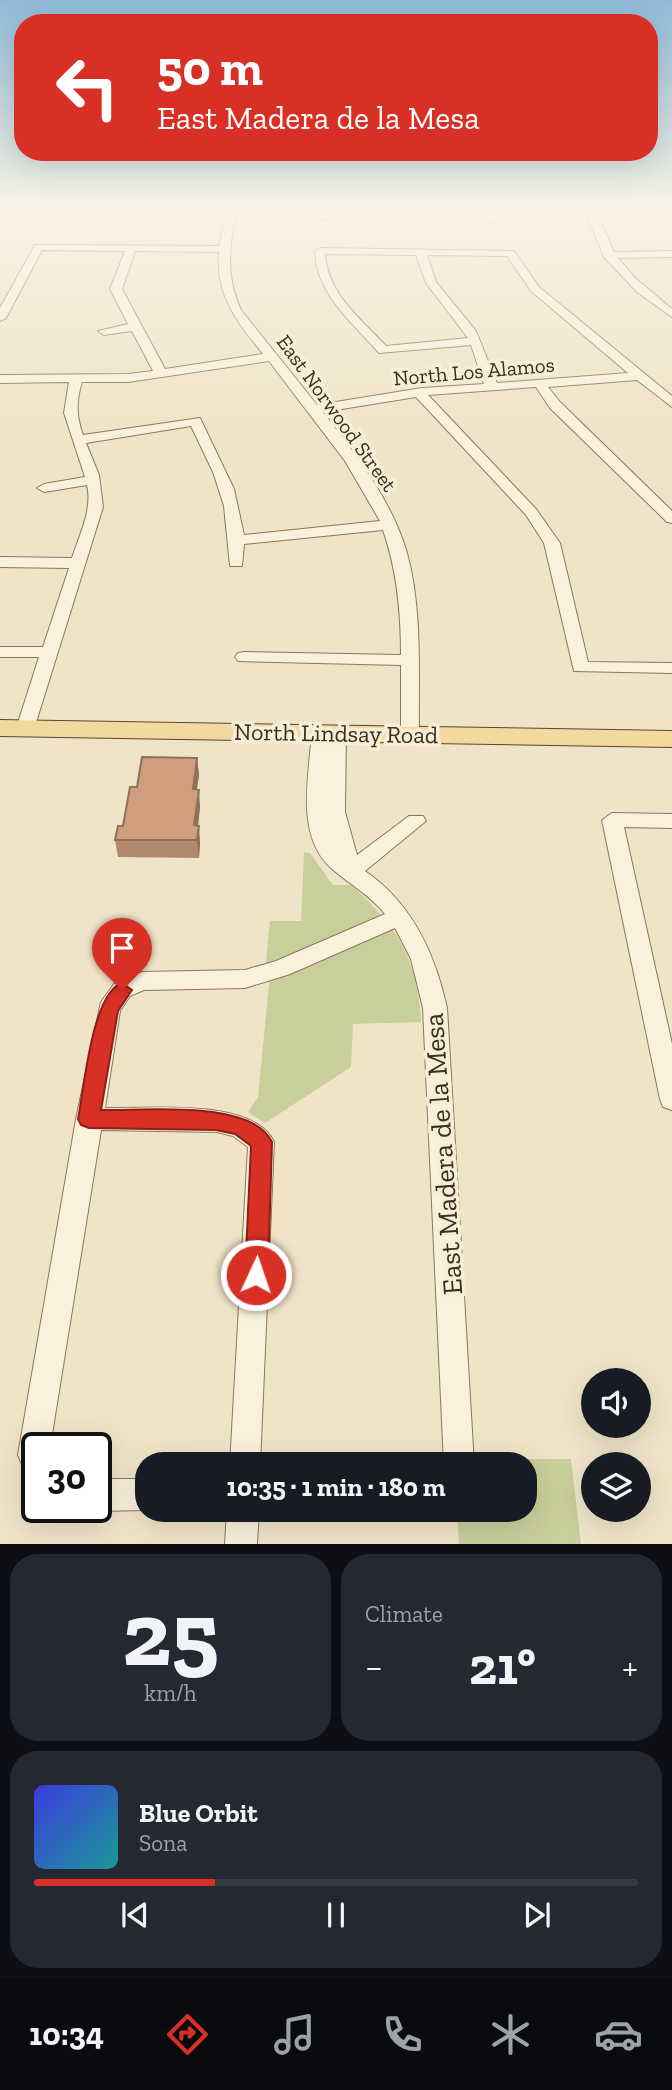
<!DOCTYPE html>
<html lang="en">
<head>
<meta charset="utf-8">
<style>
  body { margin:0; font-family:"Zilla Slab",serif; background:#242831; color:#f1f3f6; height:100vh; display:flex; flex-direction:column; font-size:26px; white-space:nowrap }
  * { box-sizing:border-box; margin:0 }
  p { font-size:23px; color:#9ea1a6 }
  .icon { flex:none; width:38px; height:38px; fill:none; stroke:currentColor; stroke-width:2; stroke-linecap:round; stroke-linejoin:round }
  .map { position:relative; height:1544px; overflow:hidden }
  .sheet { display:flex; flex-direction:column; gap:10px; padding:10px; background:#0d0f14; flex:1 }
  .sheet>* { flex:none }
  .top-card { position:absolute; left:14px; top:14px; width:644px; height:147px; border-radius:28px; box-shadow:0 7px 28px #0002; background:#d93025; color:#fff; overflow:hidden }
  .tools { position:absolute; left:581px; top:1368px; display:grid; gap:14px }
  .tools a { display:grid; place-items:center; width:70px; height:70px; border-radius:50%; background:#171b24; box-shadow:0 7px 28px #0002; font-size:35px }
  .speed { position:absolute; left:21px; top:1432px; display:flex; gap:14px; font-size:35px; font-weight:700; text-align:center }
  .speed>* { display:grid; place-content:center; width:91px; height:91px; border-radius:50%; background:#171b24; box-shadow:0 7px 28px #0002; line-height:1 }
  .speed .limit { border:4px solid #111; border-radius:10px; background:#fff; color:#111 }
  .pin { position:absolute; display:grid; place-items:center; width:60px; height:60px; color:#fff; margin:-72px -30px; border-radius:50% 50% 50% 0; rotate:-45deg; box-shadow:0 0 7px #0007 }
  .pin .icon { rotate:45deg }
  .me { position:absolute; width:77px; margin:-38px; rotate:3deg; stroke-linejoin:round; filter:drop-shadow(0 0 5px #0008) }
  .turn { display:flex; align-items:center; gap:24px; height:147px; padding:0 28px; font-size:32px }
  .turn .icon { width:91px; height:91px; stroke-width:2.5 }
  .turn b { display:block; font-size:49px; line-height:60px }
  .big { font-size:52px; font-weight:700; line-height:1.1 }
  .sheet .widget { flex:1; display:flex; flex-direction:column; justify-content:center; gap:10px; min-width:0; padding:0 24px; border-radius:28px; background:#242831 }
  .sheet .dial { align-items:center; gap:0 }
  .dial b { font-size:91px; line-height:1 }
  .song { display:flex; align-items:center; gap:21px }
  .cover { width:84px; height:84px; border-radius:10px; background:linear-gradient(135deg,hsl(240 70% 55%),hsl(180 70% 35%)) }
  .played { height:7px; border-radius:4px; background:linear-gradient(90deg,#d93025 30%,#363941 30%) }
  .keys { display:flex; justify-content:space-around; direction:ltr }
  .heat { display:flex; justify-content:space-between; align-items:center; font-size:38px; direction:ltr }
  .sheet .tiles { flex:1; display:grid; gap:10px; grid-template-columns:1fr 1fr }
  .widget:last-child { grid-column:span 2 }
  .trip { position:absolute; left:135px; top:1452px; width:402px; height:70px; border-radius:28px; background:#171b24; box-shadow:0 7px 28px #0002; font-weight:700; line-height:70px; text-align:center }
  .dock { display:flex; height:112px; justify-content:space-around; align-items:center; background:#090b0e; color:#9ea1a6 }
  .dock .icon { width:49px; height:49px }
  .dock .current { color:#d93025 }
  .dock b { font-size:32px; color:#f1f3f6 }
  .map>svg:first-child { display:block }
  .green { fill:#c9cf9b }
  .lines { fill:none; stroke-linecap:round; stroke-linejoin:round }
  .minor-casing { stroke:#8d765c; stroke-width:2 }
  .major-casing { stroke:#5b4430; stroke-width:2 }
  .minor { fill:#faf1dc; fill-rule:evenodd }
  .major { fill:#f3d9a0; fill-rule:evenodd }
  .wall { fill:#b2896c }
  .shaded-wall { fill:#916f58 }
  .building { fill:#cf9f7d; stroke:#916f58; stroke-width:2 }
  .route { fill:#d93025; stroke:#8d1f18; stroke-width:2 }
  .labels { text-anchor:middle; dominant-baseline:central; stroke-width:7; stroke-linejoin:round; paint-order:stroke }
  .far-street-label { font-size:21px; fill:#3d2e20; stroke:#f7eed8 }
  .street-label { font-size:24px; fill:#3d2e20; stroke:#f7eed8 }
  .near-street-label { font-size:28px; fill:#3d2e20; stroke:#f7eed8 }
</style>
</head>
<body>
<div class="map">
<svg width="672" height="1544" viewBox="0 0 672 1544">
  <rect width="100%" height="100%" fill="#f0e4c8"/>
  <path class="green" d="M304 852 310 853 333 885H351C396 925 419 960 421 1022L353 1024 351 1067 265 1123 248 1112 258 1097 269 984 266 961 270 921H301Z
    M480 1459H571L581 1544H459L457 1510H525V1465H478Z"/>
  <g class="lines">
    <g class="minor-casing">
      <path id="minor" d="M81 208H91L81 220 76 217Z
        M227 208H237C229 246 225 275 241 310L317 405 422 388 484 384 471 345 379 353C352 322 316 294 315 251L320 248 514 251 539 287 672 396V407L637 380 548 387 560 402 672 511V523L667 522 550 408 536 387 428 395 536 509 560 543 588 662 672 663V673L574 671 544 543 526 515 416 397 323 412C356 454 392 501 407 553 423 611 418 675 419 734L417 738 410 740 401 734V665L238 661 235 657 238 653 244 652 401 655C401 612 397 570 383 530L244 544 242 566H230L224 506 213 472 191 426 86 443 99 475 103 507 34 729 32 733H18L16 729 39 657H0V647H43L69 568 0 567V557L72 558C79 535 93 510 87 485L44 492 37 488 44 484 85 477 64 413 69 382 0 383V375L128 374 153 371 132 331 104 335 98 331 128 324 110 289 125 251 42 250 6 318 0 321V308L35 245 219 246ZM135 251 219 252C215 295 238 323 263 354L165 369 122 289ZM325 254 416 255 426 283 468 338 386 346C361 319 327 293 325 254ZM427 255 507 256 531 291 628 373 497 383 476 331 436 282ZM269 361 345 461 380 521 244 535 234 489 200 418 83 435C76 416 76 401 82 382H128Z
        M321 208H331L329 220 320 218Z
        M487 208H497L498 222H490Z
        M584 208H594L614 252 672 251V257L618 258 635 278 672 309V317L638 293 604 257Z
        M321 726 329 730 337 726 346 732 345 812 357 855 409 816H423L426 821 365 871C412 903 435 953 447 1008L474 1465H444L423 1008 411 959 395 928 290 974 245 988 144 990 130 996 120 1011 105 1108C147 1109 253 1097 274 1142L260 1465H230L248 1147 233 1136 217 1132 101 1130 50 1447H37V1477L26 1473 18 1455 76 1119 101 1002 114 984 142 972 245 970 276 961 385 914C370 895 349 884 331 868 295 835 309 776 312 732Z
        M612 813 672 814V828L624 827 672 1044V1110L663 1107 660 1099 602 820Z
        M96 1479H147L148 1510 96 1511 86 1507H96Z
        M227 1510H259L257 1544H225Z"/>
    </g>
    <g class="major-casing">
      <path id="major" d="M0 720 672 731V747L0 736Z"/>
    </g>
    <use href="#minor" class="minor"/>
    <use href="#major" class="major"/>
  </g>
  <path class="wall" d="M197 758 199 775 197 789 200 807 198 826 200 843 199 858 118 857 115 840 123 826Z"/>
  <path class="shaded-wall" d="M197 758 199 775 194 807 193 789Z
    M199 790 200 807 196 843 194 825Z
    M199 826 200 843 199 858 197 840Z"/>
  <path class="building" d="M142 757 197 758 193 789 199 790 194 825 199 826 197 840H115L118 826H123L130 787H137Z"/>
  <linearGradient id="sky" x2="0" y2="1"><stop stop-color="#8fbad6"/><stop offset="0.49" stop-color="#f8f3e6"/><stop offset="1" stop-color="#f8f3e6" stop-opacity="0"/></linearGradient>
  <rect width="672" height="425" fill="url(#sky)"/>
  <path class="route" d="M122 983 132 990 118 1011 101 1110C142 1111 252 1099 272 1142L268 1275 264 1283 256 1286 248 1283 245 1275 251 1146 235 1134 216 1130 89 1128 81 1125 78 1119C84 1089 92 993 122 983Z"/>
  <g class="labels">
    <g class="far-street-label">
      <text transform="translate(474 371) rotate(-5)">North Los Alamos</text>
      <text transform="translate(337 413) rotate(54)">East Norwood Street</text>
    </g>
    <g class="street-label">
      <text transform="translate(336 733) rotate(1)">North Lindsay Road</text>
    </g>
    <g class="near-street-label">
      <text transform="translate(443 1154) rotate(-94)">East Madera de la Mesa</text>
    </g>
  </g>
</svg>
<div class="tools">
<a><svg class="icon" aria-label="sound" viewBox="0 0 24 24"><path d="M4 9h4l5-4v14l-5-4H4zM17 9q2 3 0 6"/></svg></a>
<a><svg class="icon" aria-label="layers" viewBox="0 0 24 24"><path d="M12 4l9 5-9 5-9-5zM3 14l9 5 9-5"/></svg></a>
</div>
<div class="speed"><div class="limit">30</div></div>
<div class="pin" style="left:122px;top:990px;background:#d93025"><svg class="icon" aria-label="arrive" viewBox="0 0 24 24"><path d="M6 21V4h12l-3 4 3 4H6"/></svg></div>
<svg class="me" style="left:256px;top:1275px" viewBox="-20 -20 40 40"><circle r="17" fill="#d93025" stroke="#fff" stroke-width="3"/><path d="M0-11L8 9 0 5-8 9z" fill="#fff"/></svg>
<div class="trip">10:35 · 1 min · 180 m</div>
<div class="top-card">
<div class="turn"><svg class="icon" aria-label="left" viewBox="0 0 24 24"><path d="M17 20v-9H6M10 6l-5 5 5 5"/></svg><div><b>50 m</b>East Madera de la Mesa</div></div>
</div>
</div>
<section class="sheet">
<div class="tiles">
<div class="widget dial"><b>25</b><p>km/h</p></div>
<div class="widget"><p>Climate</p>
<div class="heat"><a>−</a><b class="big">21°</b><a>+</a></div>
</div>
<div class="widget">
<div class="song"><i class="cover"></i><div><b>Blue Orbit</b><p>Sona</p></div></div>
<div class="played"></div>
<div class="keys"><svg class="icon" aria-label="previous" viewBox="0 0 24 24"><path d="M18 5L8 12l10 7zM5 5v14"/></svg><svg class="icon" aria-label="pause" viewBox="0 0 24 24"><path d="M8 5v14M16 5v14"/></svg><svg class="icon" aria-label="next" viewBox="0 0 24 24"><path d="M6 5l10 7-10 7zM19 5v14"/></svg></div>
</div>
</div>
</section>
<nav class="dock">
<b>10:34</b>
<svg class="icon current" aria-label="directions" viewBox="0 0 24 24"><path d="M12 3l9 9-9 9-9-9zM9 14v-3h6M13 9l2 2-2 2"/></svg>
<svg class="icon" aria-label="music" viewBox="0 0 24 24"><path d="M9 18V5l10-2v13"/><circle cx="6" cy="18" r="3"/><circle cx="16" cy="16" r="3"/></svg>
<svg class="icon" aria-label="phone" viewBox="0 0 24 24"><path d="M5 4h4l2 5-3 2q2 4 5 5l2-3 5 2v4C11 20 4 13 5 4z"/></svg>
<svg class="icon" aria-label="climate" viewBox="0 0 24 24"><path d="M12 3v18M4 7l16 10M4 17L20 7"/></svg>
<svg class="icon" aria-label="car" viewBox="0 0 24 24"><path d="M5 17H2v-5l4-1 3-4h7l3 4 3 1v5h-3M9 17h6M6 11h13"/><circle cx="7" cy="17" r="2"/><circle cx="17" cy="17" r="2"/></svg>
</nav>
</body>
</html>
